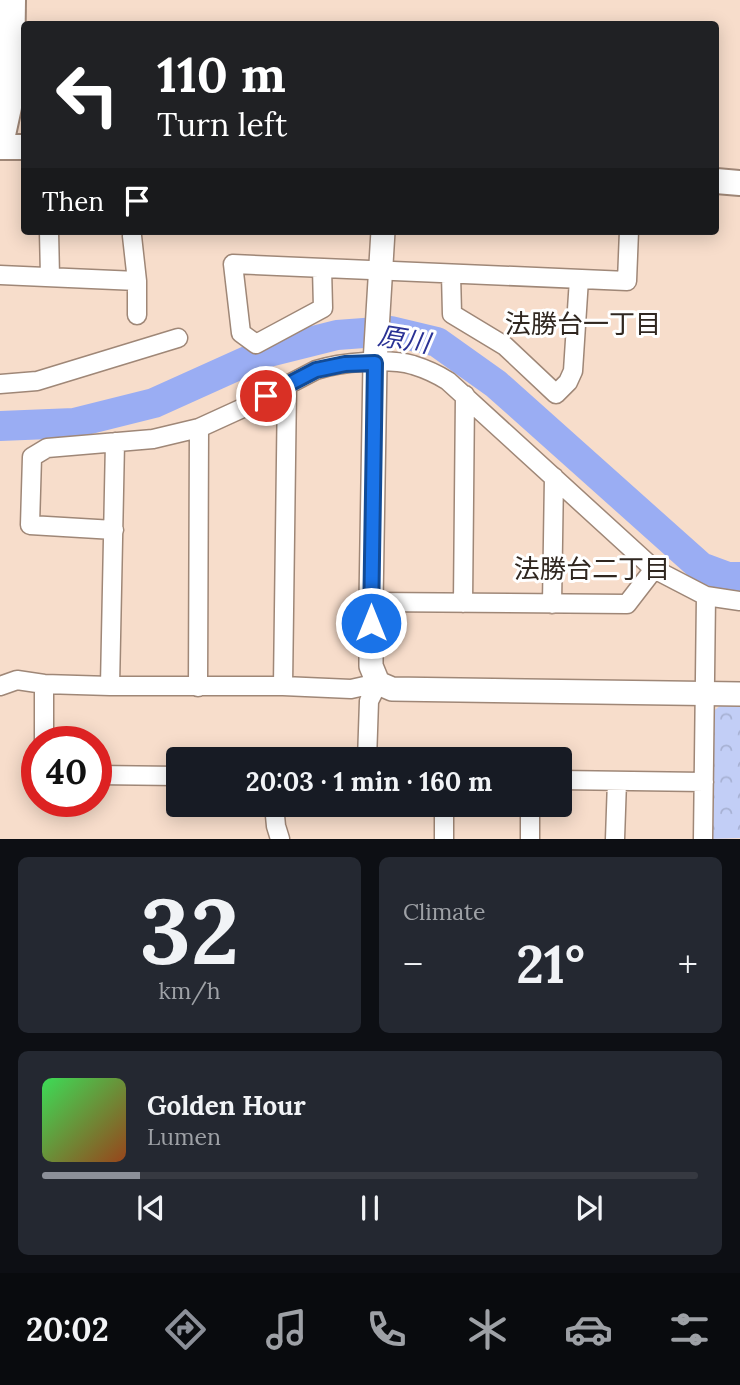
<!DOCTYPE html>
<html lang="en">
<head>
<meta charset="utf-8">
<style>
  body { margin:0; font-family:Lora,"Noto Sans JP",serif; background:#242831; color:#f1f3f6; height:100vh; display:flex; flex-direction:column; font-size:26px; white-space:nowrap }
  * { box-sizing:border-box; margin:0 }
  p { font-size:23px; color:#9ea1a6 }
  .icon { flex:none; width:38px; height:38px; fill:none; stroke:currentColor; stroke-width:2; stroke-linecap:round; stroke-linejoin:round }
  .map { position:relative; height:839px; overflow:hidden }
  .panel { display:flex; flex-direction:column; gap:18px; padding:18px; background:#0d0f14; flex:1 }
  .panel>* { flex:none }
  .banner { position:absolute; left:21px; top:21px; width:698px; height:214px; border-radius:7px; box-shadow:0 4px 18px #0003; background:#202124; color:#fff; overflow:hidden }
  .speed { position:absolute; left:21px; top:726px; display:flex; gap:14px; font-size:35px; font-weight:700; text-align:center }
  .speed>* { display:grid; place-content:center; width:91px; height:91px; border-radius:50%; background:#171b24; box-shadow:0 4px 18px #0003; line-height:1 }
  .speed .limit { border:10px solid #d22; background:#fff; color:#111 }
  .pin { position:absolute; display:grid; place-items:center; width:60px; height:60px; color:#fff; margin:-30px; border:4px solid #fff; border-radius:50%; box-shadow:0 2px 7px #0007 }
  .me { position:absolute; width:77px; margin:-38px; rotate:0deg; stroke-linejoin:round; filter:drop-shadow(0 0 5px #0008) }
  .turn { display:flex; align-items:center; gap:24px; height:147px; padding:0 21px; font-size:32px }
  .turn .icon { width:91px; height:91px; stroke-width:2.5 }
  .turn b { display:block; font-size:49px; line-height:60px }
  .then { display:flex; align-items:center; height:66px; padding:0 21px; background:#0003; gap:14px; font-size:26px }
  .big { font-size:52px; font-weight:700; line-height:1.1 }
  .panel .tile { flex:1; display:flex; flex-direction:column; justify-content:center; gap:10px; min-width:0; padding:0 24px; border-radius:10px; background:#242831 }
  .panel .dial { align-items:center; gap:0 }
  .dial b { font-size:91px; line-height:1 }
  .song { display:flex; align-items:center; gap:21px }
  .cover { width:84px; height:84px; border-radius:10px; background:linear-gradient(135deg,hsl(130 70% 55%),hsl(20 70% 35%)) }
  .played { height:7px; border-radius:4px; background:linear-gradient(90deg,#8c9099 15%,#363941 15%) }
  .keys { display:flex; justify-content:space-around; direction:ltr }
  .heat { display:flex; justify-content:space-between; align-items:center; font-size:38px; direction:ltr }
  .panel .tiles { flex:1; display:grid; gap:18px; grid-template-columns:1fr 1fr }
  .tile:last-child { grid-column:span 2 }
  .trip { position:absolute; left:166px; top:747px; width:406px; height:70px; border-radius:7px; background:#171b24; box-shadow:0 4px 18px #0003; font-weight:700; line-height:70px; text-align:center }
  .menu { display:flex; height:112px; justify-content:space-around; align-items:center; background:#090b0e; color:#9ea1a6 }
  .menu .icon { width:49px; height:49px }
  .menu .active { color:#8c9099 }
  .menu b { font-size:32px; color:#f1f3f6 }
  .map>svg:first-child { display:block }
  .park { fill:url(#park-crowns) }
  .lines { fill:none; stroke-linecap:round; stroke-linejoin:round }
  .river { stroke:#9aadf3; stroke-width:30 }
  .minor-casing { stroke:#9f8777; stroke-width:21 }
  .tertiary-casing { stroke:#9f8777; stroke-width:26 }
  .secondary-casing { stroke:#9f8777; stroke-width:28 }
  .primary-casing { stroke:#9f8777; stroke-width:32 }
  .minor { stroke:#fff; stroke-width:18 }
  .tertiary { stroke:#fff; stroke-width:23 }
  .secondary { stroke:#fff; stroke-width:24 }
  .primary { stroke:#fff; stroke-width:28 }
  .route-casing { stroke:#114b97; stroke-width:18 }
  .route { stroke:#1a73e8; stroke-width:12 }
  .labels { text-anchor:middle; dominant-baseline:central; stroke-width:6; stroke-linejoin:round; paint-order:stroke }
  .neighbourhood-label { font-size:26px; fill:#302720; stroke:#fff }
  .water-label { font-size:26px; font-style:italic; fill:#293194; stroke:#fff }
</style>
</head>
<body>
<div class="map">
<svg width="740" height="839" viewBox="0 0 740 839">
  <defs>
    <pattern id="park-crowns" width="20" height="18" patternUnits="userSpaceOnUse" patternTransform="scale(1.75)"><rect width="20" height="18" fill="#c2cef6"/><path d="M2 6a3 3 0 1 1 6 0M12 15a3 3 0 1 1 6 0" fill="none" stroke="#a7b1d3"/></pattern>
  </defs>
  <rect width="100%" height="100%" fill="#f7ddcb"/>
  <path class="park" d="M721 705H740V838L709 839 711 713Z"/>
  <g class="lines">
    <path class="river" d="M0 426 74 423 154 403 265 353 337 335 391 331 437 342 496 384 701 567 728 577H740"/>
    <g class="minor-casing">
      <path id="minor" d="M49 231 50 277
        M132 236 137 281
        M322 268 323 308 256 344 241 333 233 264 627 281 629 231
        M451 274 452 314 505 346 556 394 568 382 573 371 579 279
        M0 275 137 281V315
        M0 384 37 381 178 338
        M114 530 30 525 32 457 47 448 153 439 199 428 245 407 316 370C341 362 388 358 413 365 426 369 437 374 448 381L654 569 706 596 740 601
        M371 602 627 604 654 569
        M463 603 465 395
        M552 604 554 477
        M44 684V742
        M0 686 17 680 44 684 110 686H283L351 689 378 683
        M110 686 115 442
        M283 686 287 385
        M198 687 199 428
        M367 760 369 701 378 683
        M96 775 178 776
        M560 780 704 782
        M274 805 276 826 280 839
        M444 839V805
        M530 839V805
        M615 839 617 781
        M703 839 706 596"/>
    </g>
    <g class="tertiary-casing">
      <path id="tertiary" d="M383 231 375 363 371 602V666L378 683 392 689 740 694"/>
    </g>
    <g class="secondary-casing">
      <path id="secondary" d="M0 147H24
        M716 181 740 183"/>
    </g>
    <g class="primary-casing">
      <path id="primary" d="M0 139 7 107 10 72 11 0"/>
    </g>
    <use href="#minor" class="minor"/>
    <use href="#tertiary" class="tertiary"/>
    <use href="#secondary" class="secondary"/>
    <use href="#primary" class="primary"/>
  </g>
  <g class="lines">
    <g class="route-casing">
      <path id="route" d="M266 396 316 370 345 364 375 363 371 623"/>
    </g>
    <use href="#route" class="route"/>
  </g>
  <g class="labels">
    <g class="neighbourhood-label">
      <text x="583" y="323">法勝台一丁目</text>
      <text x="592" y="568">法勝台二丁目</text>
    </g>
    <g class="water-label">
      <text transform="translate(404 339) rotate(9)">原川</text>
    </g>
  </g>
</svg>
<div class="speed"><div class="limit">40</div></div>
<div class="pin" style="left:266px;top:396px;background:#d93025"><svg class="icon" aria-label="arrive" viewBox="0 0 24 24"><path d="M6 21V4h12l-3 4 3 4H6"/></svg></div>
<svg class="me" style="left:371px;top:623px" viewBox="-20 -20 40 40"><circle r="17" fill="#1a73e8" stroke="#fff" stroke-width="3"/><path d="M0-11L8 9 0 5-8 9z" fill="#fff"/></svg>
<div class="trip">20:03 · 1 min · 160 m</div>
<div class="banner">
<div class="turn"><svg class="icon" aria-label="left" viewBox="0 0 24 24"><path d="M17 20v-9H6M10 6l-5 5 5 5"/></svg><div><b>110 m</b>Turn left</div></div>
<div class="then">Then<svg class="icon" aria-label="arrive" viewBox="0 0 24 24"><path d="M6 21V4h12l-3 4 3 4H6"/></svg></div>
</div>
</div>
<section class="panel">
<div class="tiles">
<div class="tile dial"><b>32</b><p>km/h</p></div>
<div class="tile"><p>Climate</p>
<div class="heat"><a>−</a><b class="big">21°</b><a>+</a></div>
</div>
<div class="tile">
<div class="song"><i class="cover"></i><div><b>Golden Hour</b><p>Lumen</p></div></div>
<div class="played"></div>
<div class="keys"><svg class="icon" aria-label="previous" viewBox="0 0 24 24"><path d="M18 5L8 12l10 7zM5 5v14"/></svg><svg class="icon" aria-label="pause" viewBox="0 0 24 24"><path d="M8 5v14M16 5v14"/></svg><svg class="icon" aria-label="next" viewBox="0 0 24 24"><path d="M6 5l10 7-10 7zM19 5v14"/></svg></div>
</div>
</div>
</section>
<nav class="menu">
<b>20:02</b>
<svg class="icon active" aria-label="directions" viewBox="0 0 24 24"><path d="M12 3l9 9-9 9-9-9zM9 14v-3h6M13 9l2 2-2 2"/></svg>
<svg class="icon" aria-label="music" viewBox="0 0 24 24"><path d="M9 18V5l10-2v13"/><circle cx="6" cy="18" r="3"/><circle cx="16" cy="16" r="3"/></svg>
<svg class="icon" aria-label="phone" viewBox="0 0 24 24"><path d="M5 4h4l2 5-3 2q2 4 5 5l2-3 5 2v4C11 20 4 13 5 4z"/></svg>
<svg class="icon" aria-label="climate" viewBox="0 0 24 24"><path d="M12 3v18M4 7l16 10M4 17L20 7"/></svg>
<svg class="icon" aria-label="car" viewBox="0 0 24 24"><path d="M5 17H2v-5l4-1 3-4h7l3 4 3 1v5h-3M9 17h6M6 11h13"/><circle cx="7" cy="17" r="2"/><circle cx="17" cy="17" r="2"/></svg>
<svg class="icon" aria-label="filters" viewBox="0 0 24 24"><path d="M4 7h16M4 17h16"/><circle cx="9" cy="7" r="2"/><circle cx="15" cy="17" r="2"/></svg>
</nav>
</body>
</html>
